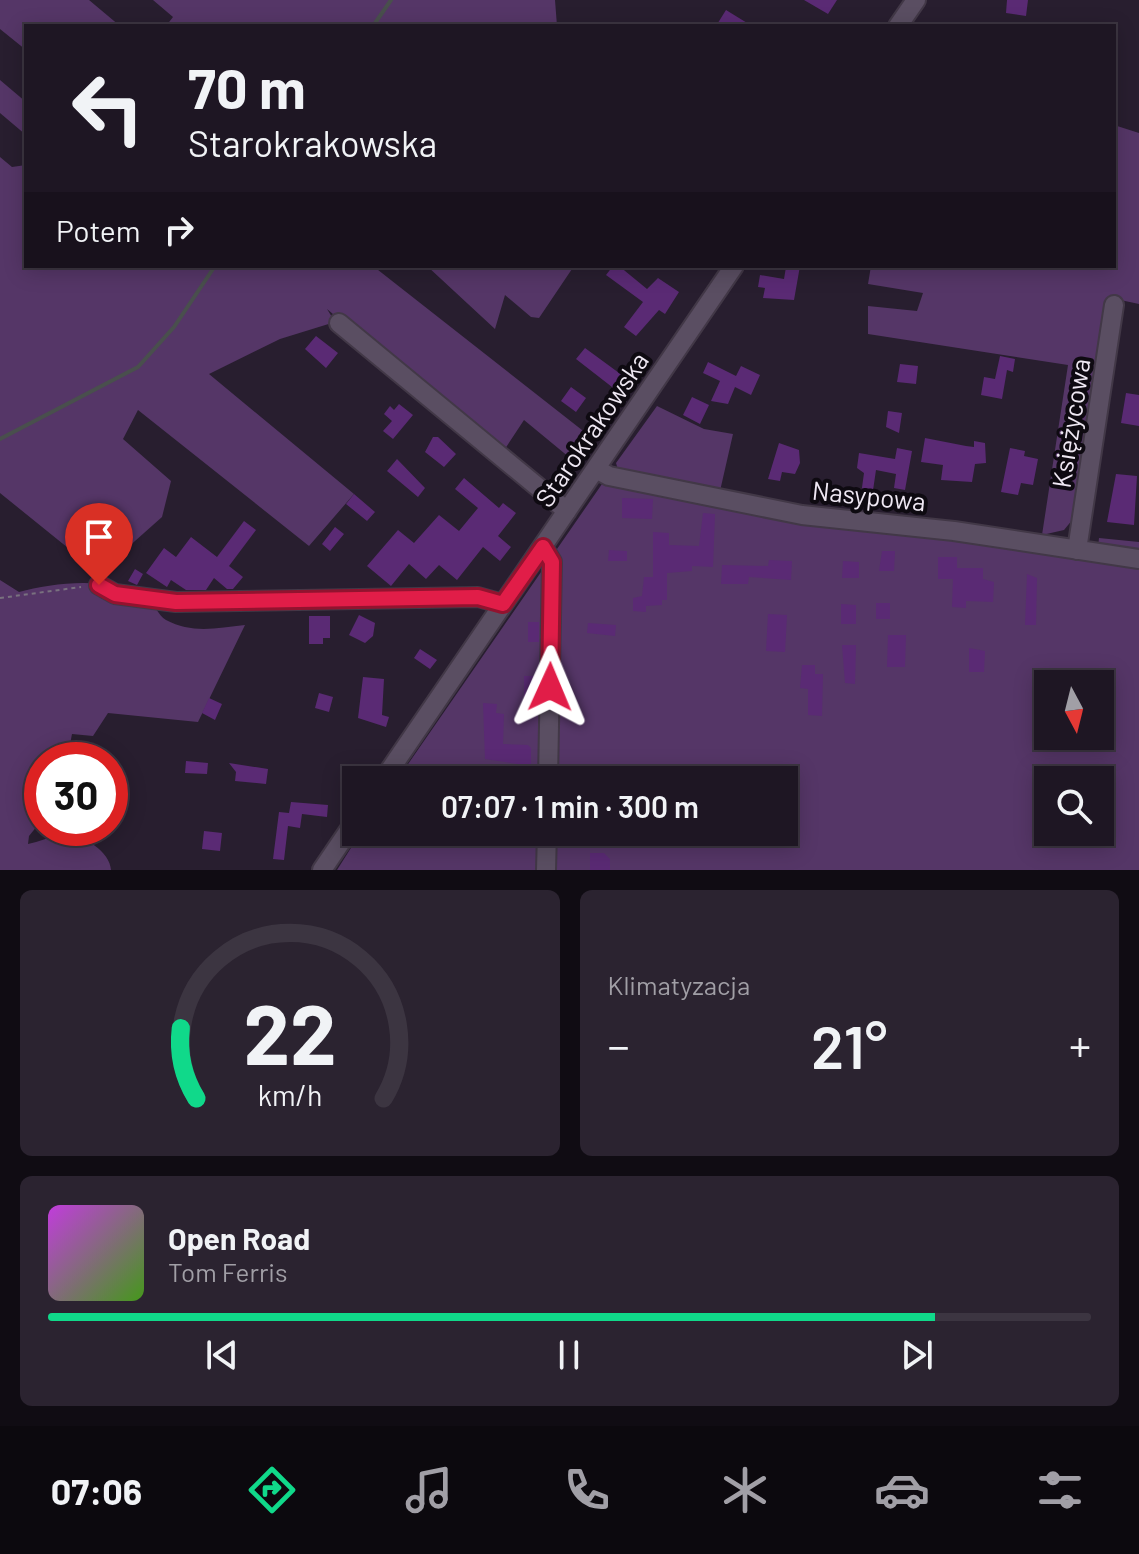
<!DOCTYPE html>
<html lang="pl">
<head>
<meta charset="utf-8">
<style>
  body { margin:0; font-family:Barlow,sans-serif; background:#2b2330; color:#f1f3f6; height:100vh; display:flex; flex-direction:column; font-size:30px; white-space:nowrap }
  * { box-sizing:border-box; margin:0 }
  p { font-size:26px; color:#a19fa6 }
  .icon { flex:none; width:44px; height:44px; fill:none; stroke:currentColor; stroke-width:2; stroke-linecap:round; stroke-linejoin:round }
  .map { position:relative; height:870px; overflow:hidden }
  .sheet { display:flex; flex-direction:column; gap:20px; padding:20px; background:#100c13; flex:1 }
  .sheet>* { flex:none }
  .top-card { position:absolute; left:24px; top:24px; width:1092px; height:244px; border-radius:0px; box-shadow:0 4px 20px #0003,0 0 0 2px #3c3541; background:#1e1623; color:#f1f3f6; overflow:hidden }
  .needle { width:52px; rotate:173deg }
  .controls { position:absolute; left:1034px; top:670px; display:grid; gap:16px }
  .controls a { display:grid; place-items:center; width:80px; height:80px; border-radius:0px; background:#1e1623; box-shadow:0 4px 20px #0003,0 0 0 2px #3c3541; font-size:40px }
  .speed { position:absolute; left:24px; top:742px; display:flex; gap:16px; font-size:40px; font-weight:700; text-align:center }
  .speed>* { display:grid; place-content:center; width:104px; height:104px; border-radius:50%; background:#1e1623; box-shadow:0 4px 20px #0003,0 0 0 2px #3c3541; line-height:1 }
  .speed .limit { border:12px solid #d22; background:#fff; color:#111 }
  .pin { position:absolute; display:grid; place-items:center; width:68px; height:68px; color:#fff; margin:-82px -34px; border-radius:50% 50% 50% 0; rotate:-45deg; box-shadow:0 0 8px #0007 }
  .pin .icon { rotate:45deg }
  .me { position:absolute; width:88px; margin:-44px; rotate:1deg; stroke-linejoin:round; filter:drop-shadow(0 0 6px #0008) }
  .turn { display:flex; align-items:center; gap:28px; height:168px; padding:0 32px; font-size:36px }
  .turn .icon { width:104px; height:104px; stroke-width:2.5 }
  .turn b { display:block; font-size:56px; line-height:68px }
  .then { display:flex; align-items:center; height:76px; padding:0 32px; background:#0003; gap:16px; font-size:30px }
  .big { font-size:60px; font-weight:600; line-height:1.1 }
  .sheet .tile { flex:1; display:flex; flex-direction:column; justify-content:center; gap:12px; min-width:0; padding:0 28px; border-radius:12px; background:#2b2330 }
  .sheet .dial { align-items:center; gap:0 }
  .dial svg { height:208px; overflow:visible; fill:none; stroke:#3c3541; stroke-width:7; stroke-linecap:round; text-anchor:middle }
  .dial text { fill:#f1f3f6; stroke:none }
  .song { display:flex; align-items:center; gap:24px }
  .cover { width:96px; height:96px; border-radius:12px; background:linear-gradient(135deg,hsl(290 70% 55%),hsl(100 70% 35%)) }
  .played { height:8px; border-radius:4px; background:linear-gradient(90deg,#10d98a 85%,#3c3541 85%) }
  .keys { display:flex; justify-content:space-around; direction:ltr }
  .heat { display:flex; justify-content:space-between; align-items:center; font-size:44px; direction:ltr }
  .sheet .tiles { flex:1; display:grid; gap:20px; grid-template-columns:1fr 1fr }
  .tile:last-child { grid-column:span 2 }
  .trip { position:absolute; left:342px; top:766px; width:456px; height:80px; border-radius:0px; background:#1e1623; box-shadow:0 4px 20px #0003,0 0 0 2px #3c3541; font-weight:600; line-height:80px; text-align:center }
  .dock { display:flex; height:128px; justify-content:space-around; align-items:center; background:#0c090e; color:#a19fa6 }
  .dock .icon { width:56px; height:56px }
  .dock .current { color:#10d98a }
  .dock b { font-size:36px; color:#f1f3f6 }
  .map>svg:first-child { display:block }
  .green { fill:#553667; fill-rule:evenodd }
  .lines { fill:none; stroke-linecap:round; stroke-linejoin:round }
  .stream { stroke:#494f4d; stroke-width:4 }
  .building { fill:#5a2a74 }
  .minor-casing { stroke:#423847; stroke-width:22 }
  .path { stroke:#79717f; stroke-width:2; stroke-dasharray:4 4; stroke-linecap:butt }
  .minor { stroke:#5a4e62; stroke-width:18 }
  .route-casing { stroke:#92132f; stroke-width:20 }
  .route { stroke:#e11d48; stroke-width:14 }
  .labels { text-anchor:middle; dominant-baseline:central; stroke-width:8; stroke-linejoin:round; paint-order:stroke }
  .street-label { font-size:26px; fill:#efe8f3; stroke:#0e0a11 }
</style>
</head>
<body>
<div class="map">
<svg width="1139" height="870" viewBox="0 0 1139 870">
  <rect width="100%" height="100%" fill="#281e2f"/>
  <path class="green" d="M0 0H89L120 26H26V50L0 29Z
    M153 0H555L557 26H166L173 17Z
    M0 80 26 102V135L0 113Z
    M1114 125 1139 133V304L1111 298 1073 519 1064 530 1042 535 1068 365 868 334V306L917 311 923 293 868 284 871 266H1114Z
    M0 157 12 167 26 165V266H373L596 441 581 467 524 420 501 455 327 309 335 322 280 339 209 374 354 494 309 546 138 410 123 439 171 481 162 517 99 573 0 493Z
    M427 266H574L539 318 531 317 505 295 495 329Z
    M657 406 704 429 733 434 720 491 619 473 616 463Z
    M602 484 803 522 1139 565V870H337L361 832H784V780H397ZM1048 684H1100V736H1048ZM1048 780H1100V832H1048Z
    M1099 538 1139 542V554L1098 547Z
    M0 580 19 592C55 582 113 576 146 598 155 603 158 616 166 620 192 634 217 628 245 625L198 722 108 713 93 736 72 734 67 760H42V820L29 836 28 844C39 842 49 837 59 835 78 831 110 850 111 870H0Z"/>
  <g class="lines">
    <path class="stream" d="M373 26 391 0
      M0 439 138 367 174 327 215 266"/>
  </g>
  <path class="building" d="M804 0H837L828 14Z
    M1007 0H1028L1026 16 1006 13Z
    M726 10 752 26H716Z
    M613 266H619L647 289 658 278 679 292 665 314 659 310 636 336 624 327 643 302 606 275Z
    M800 266 794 300 763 298 765 288 758 287 760 275 784 279 786 267Z
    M316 336 338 353 326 368 305 349Z
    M585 348 630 381 621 394 576 359Z
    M1000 356 1015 359 1013 372 1007 370 1002 399 981 395 984 377 995 379Z
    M708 362 736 376 741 366 760 375 751 395 735 387 728 404 711 401 720 381 703 373Z
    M900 364 918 366 916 384 897 382Z
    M571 387 586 398 576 412 561 401Z
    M1126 393 1139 395V426L1121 423Z
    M692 397 709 405 700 424 683 415Z
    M399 404 413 415 393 439 383 431 392 421 384 414 390 406 394 410Z
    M888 411 902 413 899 433 886 427Z
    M433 437H438L456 454 444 467 425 452Z
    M925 438 966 446 974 447V441L985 443 986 463 975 464 972 482 941 480 943 465 921 462Z
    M779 443 799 450 800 463 795 474 782 472 780 481 768 479Z
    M897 448 912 451 905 490 894 488 896 474 876 470 871 504 860 502 864 473 857 468 859 453 895 459Z
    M1010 448 1025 451 1024 456 1038 459 1033 485 1021 483 1018 495 1001 492Z
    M397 459 425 488 418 497 387 471Z
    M1116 474 1137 476 1134 525 1107 522Z
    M464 478 499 508 503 503 516 513 498 536 511 547 500 561 483 547 457 580 439 565 426 579 409 564 391 586 367 566 398 530 414 543 439 515 459 531 478 508 455 489Z
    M354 494 375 512 367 521 346 504Z
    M622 498 653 499 652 519 622 518Z
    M703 513 715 514 713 567 692 566V571L667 573V600H662V605L646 606V612L633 611V598L642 596 644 577H653V532L669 533V545L699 546Z
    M244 521 256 530 229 566 243 577 233 589H227L214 578 206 590H186L171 580 167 587 146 573 164 548 176 557 191 537 217 557Z
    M335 527 344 534 330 551 322 544Z
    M609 550 627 551V561H608Z
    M882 551H895L894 571H879Z
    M938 557H957V568H983V579L994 582 993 602 966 601V608L952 607 953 579H938Z
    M769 560 792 561 791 580 749 577 748 584H721L722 565 768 566Z
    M843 561 859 562V578H842Z
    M135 569 143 574 137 585 128 581Z
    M1027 574 1037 578 1036 625H1025Z
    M876 603H890V619H876Z
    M841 604 856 605V624H841Z
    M768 614 787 615 785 652 766 651Z
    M359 615 375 623 373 636 365 643 349 635Z
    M309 616H330V638H323V644H309Z
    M528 622H539V642H528Z
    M588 623 616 625 615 636 587 633Z
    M888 635H906L905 667H887Z
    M842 645H856L855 684 845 683Z
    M969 648 985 651 984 672H969Z
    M420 649 437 660 430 669 414 658Z
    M802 665H815V674H823L822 716 808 715V689L800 688Z
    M524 676H538L537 700H524Z
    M363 677 384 679 382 715 389 717 386 727 358 718Z
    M319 693 333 697 329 712 315 708Z
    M209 698 222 704 215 720 202 713Z
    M483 703 497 704 496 713 504 714 503 744 528 745 531 748V766L485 759Z
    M186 761 208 763 207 774 185 773Z
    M229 763 268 769 266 784 235 781 236 772Z
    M291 802 328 805 327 817 302 814 300 828 288 826 284 860 273 859 279 812 289 813Z
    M204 831 222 833 220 851 202 849Z
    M590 853H604L610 859V870H590Z"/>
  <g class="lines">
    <g class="minor-casing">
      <path id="minor" d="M898 26 916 0
        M339 323 567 511
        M596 469 609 476 802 515 954 531 1139 559
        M543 547 552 562 548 780
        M1077 550 1114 305
        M99 585 115 594 176 602 478 597 503 604
        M383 780 734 266
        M322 870 356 820
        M546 870 547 832"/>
    </g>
    <path class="path" d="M0 598 81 587"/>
    <use href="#minor" class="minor"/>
  </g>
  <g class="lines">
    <g class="route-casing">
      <path id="route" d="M99 585 115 594 176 602 478 597 503 604 543 547 552 562 550 687"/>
    </g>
    <use href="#route" class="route"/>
  </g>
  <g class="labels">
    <g class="street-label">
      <text transform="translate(1070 423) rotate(-81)">Księżycowa</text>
      <text transform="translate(591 429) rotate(-56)">Starokrakowska</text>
      <text transform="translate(869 495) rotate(6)">Nasypowa</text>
    </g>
  </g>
</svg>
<div class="controls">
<a><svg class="needle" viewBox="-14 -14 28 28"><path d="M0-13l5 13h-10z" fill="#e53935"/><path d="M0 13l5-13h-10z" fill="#a19fa6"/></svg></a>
<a><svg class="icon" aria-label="search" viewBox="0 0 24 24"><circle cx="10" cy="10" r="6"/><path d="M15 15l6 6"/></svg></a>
</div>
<div class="speed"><div class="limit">30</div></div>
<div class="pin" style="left:99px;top:585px;background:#d93025"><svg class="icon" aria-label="arrive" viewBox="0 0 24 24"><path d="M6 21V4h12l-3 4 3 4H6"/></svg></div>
<svg class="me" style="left:550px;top:687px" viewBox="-20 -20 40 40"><path d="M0-17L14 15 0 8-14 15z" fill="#e11d48" stroke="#fff" stroke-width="4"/></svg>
<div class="trip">07:07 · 1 min · 300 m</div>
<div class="top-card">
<div class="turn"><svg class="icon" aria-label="left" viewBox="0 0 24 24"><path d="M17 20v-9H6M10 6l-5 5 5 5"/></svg><div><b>70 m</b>Starokrakowska</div></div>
<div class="then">Potem<svg class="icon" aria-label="right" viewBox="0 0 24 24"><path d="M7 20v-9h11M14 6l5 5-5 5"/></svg></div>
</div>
</div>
<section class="sheet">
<div class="tiles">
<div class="tile dial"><svg viewBox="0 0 100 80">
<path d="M14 69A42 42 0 1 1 86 69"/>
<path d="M14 69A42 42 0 0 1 8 42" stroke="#10d98a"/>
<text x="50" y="56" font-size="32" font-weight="700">22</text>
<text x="50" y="72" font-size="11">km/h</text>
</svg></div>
<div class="tile"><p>Klimatyzacja</p>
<div class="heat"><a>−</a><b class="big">21°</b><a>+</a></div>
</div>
<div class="tile">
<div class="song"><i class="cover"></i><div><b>Open Road</b><p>Tom Ferris</p></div></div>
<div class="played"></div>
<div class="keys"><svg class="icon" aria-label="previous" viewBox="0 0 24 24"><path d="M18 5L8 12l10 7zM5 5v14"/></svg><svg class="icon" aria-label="pause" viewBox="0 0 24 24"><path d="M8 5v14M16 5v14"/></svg><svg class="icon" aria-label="next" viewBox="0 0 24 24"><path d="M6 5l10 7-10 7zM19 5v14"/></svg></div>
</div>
</div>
</section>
<nav class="dock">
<b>07:06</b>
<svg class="icon current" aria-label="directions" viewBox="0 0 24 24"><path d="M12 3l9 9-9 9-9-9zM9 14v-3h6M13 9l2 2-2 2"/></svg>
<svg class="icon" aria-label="music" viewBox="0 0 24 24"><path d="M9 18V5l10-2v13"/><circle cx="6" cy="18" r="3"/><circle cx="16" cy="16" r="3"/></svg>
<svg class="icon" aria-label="phone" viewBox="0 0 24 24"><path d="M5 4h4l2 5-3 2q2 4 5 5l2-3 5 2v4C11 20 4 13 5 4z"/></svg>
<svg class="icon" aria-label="climate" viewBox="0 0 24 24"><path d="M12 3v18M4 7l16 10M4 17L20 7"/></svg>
<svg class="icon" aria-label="car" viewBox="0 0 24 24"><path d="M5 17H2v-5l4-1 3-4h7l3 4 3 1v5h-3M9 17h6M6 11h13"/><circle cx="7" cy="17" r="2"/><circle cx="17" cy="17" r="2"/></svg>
<svg class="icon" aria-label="filters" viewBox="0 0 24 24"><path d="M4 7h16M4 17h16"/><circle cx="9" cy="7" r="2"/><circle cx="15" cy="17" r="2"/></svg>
</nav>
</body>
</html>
